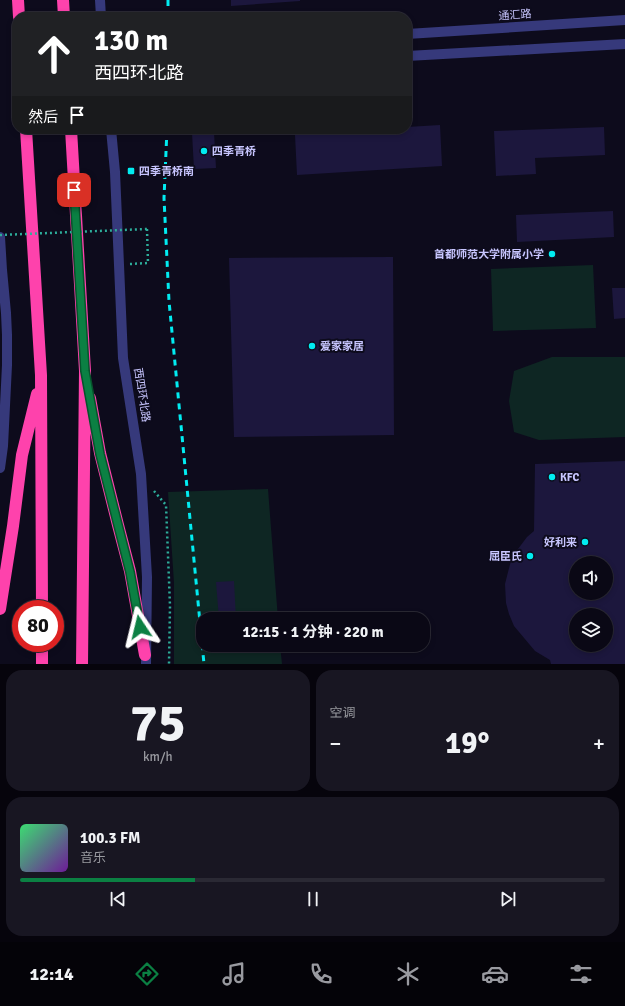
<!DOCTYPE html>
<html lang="zh">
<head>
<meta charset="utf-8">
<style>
  body { margin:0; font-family:Signika,"Noto Sans SC",sans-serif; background:#181622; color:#f1f3f6; height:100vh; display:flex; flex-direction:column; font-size:15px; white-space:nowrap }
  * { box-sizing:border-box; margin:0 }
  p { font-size:13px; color:#999aa0 }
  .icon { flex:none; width:22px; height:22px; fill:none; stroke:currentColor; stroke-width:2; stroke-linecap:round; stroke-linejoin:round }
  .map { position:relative; height:664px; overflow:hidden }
  .sheet { display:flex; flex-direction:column; gap:6px; padding:6px; background:#06040c; flex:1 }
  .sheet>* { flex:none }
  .banner { position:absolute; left:12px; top:12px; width:400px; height:122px; border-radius:16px; box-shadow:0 2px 6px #0003,0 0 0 1px #2a2934; background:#202124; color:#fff; overflow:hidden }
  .buttons { position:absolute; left:569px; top:556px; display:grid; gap:8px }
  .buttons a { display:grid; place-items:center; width:44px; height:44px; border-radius:50%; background:#0a0815; box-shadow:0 2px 6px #0003,0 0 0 1px #2a2934; font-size:20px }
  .speed { position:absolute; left:12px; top:600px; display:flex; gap:8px; font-size:20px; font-weight:700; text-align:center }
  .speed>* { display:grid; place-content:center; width:52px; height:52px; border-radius:50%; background:#0a0815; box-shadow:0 2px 6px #0003,0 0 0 1px #2a2934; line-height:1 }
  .speed .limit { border:6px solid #d22; background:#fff; color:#111 }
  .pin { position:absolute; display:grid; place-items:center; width:34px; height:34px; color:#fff; margin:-17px; border-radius:8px; box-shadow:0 2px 6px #0006 }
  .me { position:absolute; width:44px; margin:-22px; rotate:350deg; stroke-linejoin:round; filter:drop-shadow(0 0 3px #0008) }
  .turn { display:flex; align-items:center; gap:14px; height:84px; padding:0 16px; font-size:18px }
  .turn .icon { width:52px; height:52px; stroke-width:2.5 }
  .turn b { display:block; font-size:28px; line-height:34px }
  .then { display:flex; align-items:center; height:38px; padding:0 16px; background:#0003; gap:8px; font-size:15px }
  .big { font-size:30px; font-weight:700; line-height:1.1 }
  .sheet .card { flex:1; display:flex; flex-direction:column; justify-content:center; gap:6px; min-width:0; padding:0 14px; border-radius:16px; background:#181622 }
  .sheet .dial { align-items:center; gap:0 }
  .dial b { font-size:52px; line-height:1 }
  .song { display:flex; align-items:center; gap:12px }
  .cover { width:48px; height:48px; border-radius:6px; background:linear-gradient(135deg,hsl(140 70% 55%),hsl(280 70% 35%)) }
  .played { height:4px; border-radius:2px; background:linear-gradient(90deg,#0b8043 30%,#2a2934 30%) }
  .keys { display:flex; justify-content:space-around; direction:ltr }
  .heat { display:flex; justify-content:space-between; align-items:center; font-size:22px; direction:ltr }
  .sheet .tiles { flex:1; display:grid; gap:6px; grid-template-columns:1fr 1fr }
  .card:last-child { grid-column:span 2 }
  .trip { position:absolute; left:196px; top:612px; width:234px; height:40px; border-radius:16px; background:#0a0815; box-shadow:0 2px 6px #0003,0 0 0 1px #2a2934; font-weight:700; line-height:40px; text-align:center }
  .tab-bar { display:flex; height:64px; justify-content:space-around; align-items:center; background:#040308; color:#999aa0 }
  .tab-bar .icon { width:28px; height:28px }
  .tab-bar .current { color:#0b8043 }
  .tab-bar b { font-size:18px; color:#f1f3f6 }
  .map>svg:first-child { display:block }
  .green { fill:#0e2623 }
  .building { fill:#1c173d; fill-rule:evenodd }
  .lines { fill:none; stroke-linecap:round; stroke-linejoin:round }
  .path { stroke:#2dad9a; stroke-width:2.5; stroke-dasharray:2 3; stroke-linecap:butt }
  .minor { stroke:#36397b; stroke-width:10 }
  .highway { stroke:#fe42ac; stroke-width:12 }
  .rail { stroke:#01ecf1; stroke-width:3; stroke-dasharray:6 5; stroke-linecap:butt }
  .path-bridge { stroke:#2dad9a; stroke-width:2.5; stroke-dasharray:2 3; stroke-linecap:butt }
  .route-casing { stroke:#07532c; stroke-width:10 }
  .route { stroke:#0b8043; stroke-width:7 }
  .poi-dot { fill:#01ecf1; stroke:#0d0b1c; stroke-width:1.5 }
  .labels { text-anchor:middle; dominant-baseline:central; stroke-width:4; stroke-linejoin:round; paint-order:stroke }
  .street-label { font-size:11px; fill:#c8c6ff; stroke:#0d0b1c }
  .poi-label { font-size:11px; font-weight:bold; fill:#c8c6ff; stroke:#0d0b1c; text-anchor:start }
</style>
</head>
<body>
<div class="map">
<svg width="625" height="664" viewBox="0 0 625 664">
  <rect width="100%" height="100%" fill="#0d0b1c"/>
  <path class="green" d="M593 265 596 328 493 331 491 269Z
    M552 357H625V437L539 440 514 432 509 401 514 371Z
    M268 489 278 619H203V645H280L282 664H174V583L168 492Z"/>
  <path class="building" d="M231 0H300V1L231 6Z
    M440 125 442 166 297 175 295 135 383 129H407V127Z
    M604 127 605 155 535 158 536 174 496 176 494 131Z
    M214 132 216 168 194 169 192 133Z
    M613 211 614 237 517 242 516 215Z
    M393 257 394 435 234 437 229 258Z
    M612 288H625V318L614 319Z
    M625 461V664H551L550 660 535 651 514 626 509 614 506 603 505 584 508 572 512 557 527 537 534 531 535 464ZM576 563H606V593H576ZM576 615H606V645H576Z
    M234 581 236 619H219L216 582Z"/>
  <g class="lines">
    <path class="path" d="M130 264 148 263 147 229
      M154 491 166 505 170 606 169 664"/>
    <path class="minor" d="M100 0 101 17
      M407 34 625 20
      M407 56 625 44
      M111 129 115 172 123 358 141 474 147 577 146 664
      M0 237 2 270 6 313 7 335V365L3 446 0 468"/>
    <path class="highway" d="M18 0 19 17
      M63 0 64 17
      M26 129 41 375 42 609
      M71 129 85 371 82 664
      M90 398 100 453 118 525 130 571 145 655
      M0 609 13 526 22 455 37 394
      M42 643V664"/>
    <path class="rail" d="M168 0V17
      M167 129 164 198 169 301 204 664"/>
    <path class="path-bridge" d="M0 235 147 229"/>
  </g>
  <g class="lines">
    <g class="route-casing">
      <path id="route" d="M74 190 85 371 100 454 118 525 130 572 140 627"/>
    </g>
    <use href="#route" class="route"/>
  </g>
  <g class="poi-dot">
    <circle cx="204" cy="151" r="4"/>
    <rect x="127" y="167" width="8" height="8" rx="2"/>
    <circle cx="552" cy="254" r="4"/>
    <circle cx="312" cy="346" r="4"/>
    <circle cx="552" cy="477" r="4"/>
    <circle cx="585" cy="542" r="4"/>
    <circle cx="530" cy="556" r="4"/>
  </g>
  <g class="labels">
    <g class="street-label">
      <text transform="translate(515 15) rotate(-4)">通汇路</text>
      <text transform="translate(142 395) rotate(81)">西四环北路</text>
    </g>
    <g class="poi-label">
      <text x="212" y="151">四季青桥</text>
      <text x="139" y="171">四季青桥南</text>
      <text x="544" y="254" text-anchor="end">首都师范大学附属小学</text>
      <text x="320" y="346">爱家家居</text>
      <text x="560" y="477">KFC</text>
      <text x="577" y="542" text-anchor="end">好利来</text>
      <text x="522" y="556" text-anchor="end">屈臣氏</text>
    </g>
  </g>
</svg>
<div class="buttons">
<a><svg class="icon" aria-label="sound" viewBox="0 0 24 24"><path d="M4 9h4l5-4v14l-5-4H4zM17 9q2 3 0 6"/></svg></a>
<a><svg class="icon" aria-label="layers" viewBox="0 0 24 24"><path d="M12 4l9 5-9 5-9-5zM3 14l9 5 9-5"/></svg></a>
</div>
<div class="speed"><div class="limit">80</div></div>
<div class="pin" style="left:74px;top:190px;background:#d93025"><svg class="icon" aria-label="arrive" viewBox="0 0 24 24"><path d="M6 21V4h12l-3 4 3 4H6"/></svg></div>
<svg class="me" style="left:140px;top:627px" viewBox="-20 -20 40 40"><path d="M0-17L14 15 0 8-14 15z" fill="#0b8043" stroke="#fff" stroke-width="4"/></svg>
<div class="trip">12:15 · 1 分钟 · 220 m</div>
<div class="banner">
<div class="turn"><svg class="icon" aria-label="ahead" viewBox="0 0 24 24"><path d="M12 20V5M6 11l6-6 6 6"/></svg><div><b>130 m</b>西四环北路</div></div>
<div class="then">然后<svg class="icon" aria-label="arrive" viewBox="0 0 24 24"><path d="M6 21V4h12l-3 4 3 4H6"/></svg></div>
</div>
</div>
<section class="sheet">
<div class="tiles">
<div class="card dial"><b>75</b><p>km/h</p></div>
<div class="card"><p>空调</p>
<div class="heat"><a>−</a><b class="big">19°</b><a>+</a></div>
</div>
<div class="card">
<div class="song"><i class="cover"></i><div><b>100.3 FM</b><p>音乐</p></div></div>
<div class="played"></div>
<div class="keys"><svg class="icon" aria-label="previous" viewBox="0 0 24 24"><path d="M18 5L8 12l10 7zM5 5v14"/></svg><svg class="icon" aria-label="pause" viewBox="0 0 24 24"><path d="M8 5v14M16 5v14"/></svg><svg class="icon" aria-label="next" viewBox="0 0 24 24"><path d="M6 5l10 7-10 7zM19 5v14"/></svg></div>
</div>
</div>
</section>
<nav class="tab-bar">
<b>12:14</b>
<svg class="icon current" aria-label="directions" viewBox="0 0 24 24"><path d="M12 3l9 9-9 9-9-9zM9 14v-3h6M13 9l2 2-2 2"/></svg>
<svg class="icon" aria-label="music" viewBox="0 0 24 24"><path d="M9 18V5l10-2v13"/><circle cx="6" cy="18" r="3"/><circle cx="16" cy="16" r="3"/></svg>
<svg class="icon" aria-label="phone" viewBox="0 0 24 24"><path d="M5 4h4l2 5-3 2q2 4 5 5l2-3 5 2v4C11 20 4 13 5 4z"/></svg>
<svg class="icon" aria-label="climate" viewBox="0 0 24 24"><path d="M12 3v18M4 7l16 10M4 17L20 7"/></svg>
<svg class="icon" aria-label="car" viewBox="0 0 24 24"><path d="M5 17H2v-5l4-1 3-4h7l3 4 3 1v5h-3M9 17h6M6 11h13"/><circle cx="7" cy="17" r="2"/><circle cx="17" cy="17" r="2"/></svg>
<svg class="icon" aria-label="filters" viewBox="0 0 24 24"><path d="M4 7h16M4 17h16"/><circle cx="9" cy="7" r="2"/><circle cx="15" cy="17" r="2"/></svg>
</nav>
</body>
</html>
